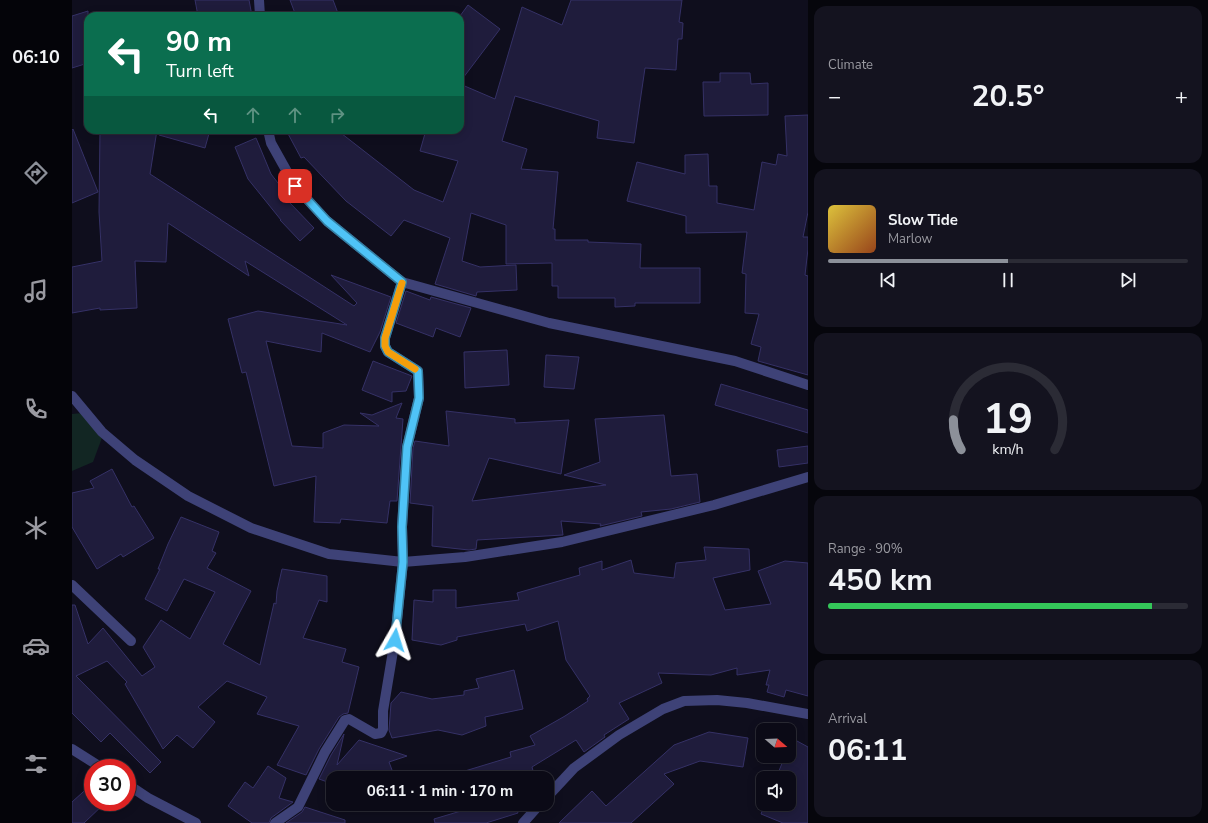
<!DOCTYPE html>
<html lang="en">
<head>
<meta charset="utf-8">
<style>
  body { margin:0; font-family:"Nunito Sans",sans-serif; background:#14131f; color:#f1f3f6; height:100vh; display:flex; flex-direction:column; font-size:15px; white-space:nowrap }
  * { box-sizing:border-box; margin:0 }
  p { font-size:13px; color:#9a9aa1 }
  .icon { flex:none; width:22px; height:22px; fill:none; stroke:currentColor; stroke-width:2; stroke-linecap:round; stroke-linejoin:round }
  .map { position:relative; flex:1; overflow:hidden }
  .details { display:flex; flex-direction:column; gap:6px; padding:6px; background:#06060c; width:400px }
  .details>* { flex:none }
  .guide { position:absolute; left:12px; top:12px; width:380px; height:122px; border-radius:12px; box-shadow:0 2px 10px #0003,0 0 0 1px #2b2b35; background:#0b6e4f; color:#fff; overflow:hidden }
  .needle { width:26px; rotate:109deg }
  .fabs { position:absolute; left:684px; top:723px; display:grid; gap:8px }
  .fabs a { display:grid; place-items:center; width:40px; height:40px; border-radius:8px; background:#0b0a16; box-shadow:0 2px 10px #0003,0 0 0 1px #2b2b35; font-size:20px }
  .speed { position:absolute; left:12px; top:759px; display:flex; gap:8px; font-size:20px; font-weight:700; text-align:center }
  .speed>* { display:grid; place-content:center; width:52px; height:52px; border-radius:50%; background:#0b0a16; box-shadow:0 2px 10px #0003,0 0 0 1px #2b2b35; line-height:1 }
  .speed .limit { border:6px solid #d22; background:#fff; color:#111 }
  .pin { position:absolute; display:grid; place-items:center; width:34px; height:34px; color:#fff; margin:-17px; border-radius:8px; box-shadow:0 2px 6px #0006 }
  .me { position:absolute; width:44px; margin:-22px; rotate:6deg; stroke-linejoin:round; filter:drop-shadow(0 0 3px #0008) }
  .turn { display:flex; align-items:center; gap:14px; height:84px; padding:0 16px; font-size:18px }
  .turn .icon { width:52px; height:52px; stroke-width:2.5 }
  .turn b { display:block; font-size:28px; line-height:34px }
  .lanes { display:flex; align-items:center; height:38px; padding:0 16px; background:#0003; justify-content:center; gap:20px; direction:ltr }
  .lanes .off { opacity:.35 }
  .big { font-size:30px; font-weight:700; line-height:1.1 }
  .details .tile { flex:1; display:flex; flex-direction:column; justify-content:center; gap:6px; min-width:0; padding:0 14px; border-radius:12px; background:#14131f }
  .details .dial { align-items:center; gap:0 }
  .dial svg { height:104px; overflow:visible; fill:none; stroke:#2b2b35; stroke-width:7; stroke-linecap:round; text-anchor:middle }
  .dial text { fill:#f1f3f6; stroke:none }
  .song { display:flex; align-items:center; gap:12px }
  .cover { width:48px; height:48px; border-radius:6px; background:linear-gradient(135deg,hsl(50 70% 55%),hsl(20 70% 35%)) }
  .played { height:4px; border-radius:2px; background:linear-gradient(90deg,#8c9099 50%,#2b2b35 50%) }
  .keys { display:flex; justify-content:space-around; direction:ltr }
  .heat { display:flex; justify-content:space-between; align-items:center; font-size:22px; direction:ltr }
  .charge { height:6px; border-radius:3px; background:linear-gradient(90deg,#34c759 90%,#2b2b35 0) }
  .trip { position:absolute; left:254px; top:771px; width:228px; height:40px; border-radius:12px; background:#0b0a16; box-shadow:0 2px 10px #0003,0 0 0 1px #2b2b35; font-weight:700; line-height:40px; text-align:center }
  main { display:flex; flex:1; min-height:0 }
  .menu { display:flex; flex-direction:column; width:72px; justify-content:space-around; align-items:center; background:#040409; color:#9a9aa1 }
  .menu .icon { width:28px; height:28px }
  .menu .active { color:#8c9099 }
  .menu b { font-size:18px; color:#f1f3f6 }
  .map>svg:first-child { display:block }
  .green { fill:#122623 }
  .building { fill:#1f1c3c; stroke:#353166 }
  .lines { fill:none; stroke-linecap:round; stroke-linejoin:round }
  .minor { stroke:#3e4277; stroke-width:10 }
  .route-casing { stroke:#337fa1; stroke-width:10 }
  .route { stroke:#4fc3f7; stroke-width:7 }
  .slow { stroke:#f59e0b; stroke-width:7 }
</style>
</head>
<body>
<main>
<nav class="menu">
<b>06:10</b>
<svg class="icon active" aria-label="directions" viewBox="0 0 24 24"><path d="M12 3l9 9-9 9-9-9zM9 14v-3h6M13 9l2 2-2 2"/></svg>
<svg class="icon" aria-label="music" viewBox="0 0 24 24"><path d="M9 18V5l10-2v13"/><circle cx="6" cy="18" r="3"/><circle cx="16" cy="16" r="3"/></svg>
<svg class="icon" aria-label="phone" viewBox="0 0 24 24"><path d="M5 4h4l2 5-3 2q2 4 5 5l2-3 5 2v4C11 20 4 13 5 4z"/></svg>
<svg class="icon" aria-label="climate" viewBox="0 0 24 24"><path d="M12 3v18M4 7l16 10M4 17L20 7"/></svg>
<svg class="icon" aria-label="car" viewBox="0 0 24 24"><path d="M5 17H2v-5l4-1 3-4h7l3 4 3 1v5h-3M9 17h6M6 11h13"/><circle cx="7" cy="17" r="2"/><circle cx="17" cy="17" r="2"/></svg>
<svg class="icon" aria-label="filters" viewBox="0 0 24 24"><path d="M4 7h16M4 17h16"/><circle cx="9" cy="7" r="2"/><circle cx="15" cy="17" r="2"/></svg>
</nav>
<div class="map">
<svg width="736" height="823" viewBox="0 0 736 823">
  <rect width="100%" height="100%" fill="#0f0e1d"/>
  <path class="green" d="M10 413 31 435 21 462 0 471V414Z"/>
  <path class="building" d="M123 0H177L180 16H126Z
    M218 0H261L267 16H224Z
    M499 0H610L607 22 611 23 610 39H606L604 70 573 68 562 143 525 138 527 121 443 96 430 141 455 149 449 169 486 172 481 229H483V240H516V242L569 244 568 268H628V303H563V306L543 307V298H486V286H480V263L434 264V225L399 213 390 261 408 267 444 265 445 290 405 292 404 296 363 284 378 238 332 220 319 236 274 201 232 157 229 158 214 130H265L342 190 371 202 386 161 348 151 354 130H388V84L423 99 450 7 490 25Z
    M396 5 428 29 388 82V16Z
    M16 11V63L0 68V16Z
    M648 73H678L679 84 696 83V115L632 116 631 82H648Z
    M736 115V212L731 237H736V249L733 275 736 276V375L686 361 689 347 679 344 687 314 673 313 674 274 670 273 675 232 614 233V216L555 201 565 162 613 174V155L636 154 637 186H645V203L682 210 690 162 704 165 706 154 715 156 713 116Z
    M1 129 26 192 0 203V130Z
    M28 130H85L78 174 282 306 285 303 259 275 319 297 308 332 298 352 250 333 249 352 194 341 220 446 251 448V433L272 425 307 426 288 413 300 415 330 403 324 418 331 419 325 501H318L315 523 269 519 268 523 242 522 244 476 202 486 174 372 170 373 156 319 186 311 275 325 173 261 177 276 96 223 94 262 63 261 65 308 28 310V308L0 313V267L30 261 27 212Z
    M87 130H138L133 148 87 135Z
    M184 138 199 174 220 201 218 203 242 228 228 241 208 220H209L176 179 163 147Z
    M334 291 358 300 359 297 399 308 388 337 364 328 361 337 324 323Z
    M435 350 437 385 393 388 392 352Z
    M474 355 507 357 502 389 472 387Z
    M301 361 340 376 334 391 320 392V402L290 390Z
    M649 384 736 410V433L643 405Z
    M374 411 443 419V423L497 420 489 474 417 458 400 501 534 485 492 475 528 462 523 419 592 415 599 476 625 474 628 502 599 509 569 512 570 516 528 526 529 524 489 521 491 535 405 540 404 549 397 550 360 546 361 506 338 503 341 448 343 441 377 446Z
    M736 446V463L707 467 705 450Z
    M40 469 60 507 62 506 82 538 51 557 49 554 25 569 0 527V493L22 488 18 481Z
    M109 517 147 532 140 551 144 553 135 568 179 591 151 644 188 665 202 603 204 604 205 591 210 569 255 576V602L247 600 231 638 274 649 270 662 287 667 276 713 271 714 267 717 247 749 234 775 205 765 227 726 185 714 195 697 155 681 126 707 143 722 121 748 105 735 91 749 53 684 55 682 35 661 4 676 89 762 78 773 38 733 29 742 0 713V605H3L16 644 31 628 70 676 83 667 71 647 89 620 118 639 143 592 112 579 95 611 73 599 88 569H86L96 544Z
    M632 547 677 549 678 570 641 578 653 610 699 604 686 571 713 561 736 563V696L714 690 712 697 695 692 697 685H694L698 670 665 675V668L639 675 586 673 590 683 547 703 557 719 532 735 533 737 512 752 504 740 460 767 463 778H383V774L439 757 438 752 463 745 458 736 493 716 516 701 515 699 518 696 494 660 486 621 455 631 453 624 385 637V640L369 645 340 640 342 600 361 602V590H384V608L447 600 445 593 508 575 507 568 530 561V570L559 560 562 573 602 578 604 563 634 560Z
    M442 670 451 709 413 717 414 726 390 735 366 730 320 738 317 730 319 703 329 692 360 699 392 695V691L407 688 404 679Z
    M637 732 676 738 671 767 628 761 592 774 602 784 559 823H487L520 791 534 806 602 745Z
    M272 734 265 765 287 740 335 756 317 762 323 778H261V784L247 779 259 755Z
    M725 741 736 747V823H711L689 814 693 804H717V778H704L711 761 715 756H717V753Z
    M196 766 214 778 207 798 221 802 199 818 197 823H180L156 806 173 782 181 788Z
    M21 783V802H34L12 823H0V802Z
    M398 804H443L446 813 414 823H363L362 819 399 808Z
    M233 807 273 820V823H214L230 812Z"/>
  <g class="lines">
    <path class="minor" d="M187 0 188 16
      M196 130 199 143 223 186 255 221 330 282 477 323 663 361 736 385
      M0 396 30 432 63 460 116 496 179 528 257 554 331 562 393 557 490 542 642 505 736 477
      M0 585 59 641
      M0 749 30 768
      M55 784 76 798 124 823
      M475 797 502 768 547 735 591 709 612 701 645 700 675 703 736 714
      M203 823 226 807 253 752 273 720 277 719 303 734 309 733 311 729V711L323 639 331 562 330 527 335 447 347 398 346 371 316 352 313 346V338L330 282
      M451 823 468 804"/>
  </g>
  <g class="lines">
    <g class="route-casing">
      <path id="route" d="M223 186 255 221 330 282 313 338V346L316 352 346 371 347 398 335 447 330 527 331 562 323 640"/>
    </g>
    <use href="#route" class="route"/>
    <path class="slow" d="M330 283 313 338V346L316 352 343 369"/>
  </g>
</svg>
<div class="fabs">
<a><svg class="needle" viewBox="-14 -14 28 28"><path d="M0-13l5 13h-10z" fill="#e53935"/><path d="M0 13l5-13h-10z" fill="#9a9aa1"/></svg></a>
<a><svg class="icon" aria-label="sound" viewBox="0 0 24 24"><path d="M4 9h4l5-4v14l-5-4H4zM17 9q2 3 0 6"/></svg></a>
</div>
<div class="speed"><div class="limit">30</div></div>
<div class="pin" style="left:223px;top:186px;background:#d93025"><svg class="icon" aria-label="arrive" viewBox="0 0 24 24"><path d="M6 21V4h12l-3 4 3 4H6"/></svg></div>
<svg class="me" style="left:323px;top:640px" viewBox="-20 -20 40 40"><path d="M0-17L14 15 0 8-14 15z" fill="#4fc3f7" stroke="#fff" stroke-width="4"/></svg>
<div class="trip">06:11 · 1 min · 170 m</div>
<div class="guide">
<div class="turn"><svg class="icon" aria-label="left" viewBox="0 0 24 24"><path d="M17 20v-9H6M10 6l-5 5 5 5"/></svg><div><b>90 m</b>Turn left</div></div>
<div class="lanes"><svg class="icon" aria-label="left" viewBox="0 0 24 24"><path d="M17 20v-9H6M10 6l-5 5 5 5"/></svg><svg class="icon off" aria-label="ahead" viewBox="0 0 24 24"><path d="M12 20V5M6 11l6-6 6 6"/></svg><svg class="icon off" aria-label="ahead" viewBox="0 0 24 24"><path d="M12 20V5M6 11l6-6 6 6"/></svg><svg class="icon off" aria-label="right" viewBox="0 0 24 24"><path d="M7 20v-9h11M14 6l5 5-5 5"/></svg></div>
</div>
</div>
<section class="details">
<div class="tile"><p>Climate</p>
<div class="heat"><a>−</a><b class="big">20.5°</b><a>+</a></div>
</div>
<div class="tile">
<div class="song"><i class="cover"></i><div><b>Slow Tide</b><p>Marlow</p></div></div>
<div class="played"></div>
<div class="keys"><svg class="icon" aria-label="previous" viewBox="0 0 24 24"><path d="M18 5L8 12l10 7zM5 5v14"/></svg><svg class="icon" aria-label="pause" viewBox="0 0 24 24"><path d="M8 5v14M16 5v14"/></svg><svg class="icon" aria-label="next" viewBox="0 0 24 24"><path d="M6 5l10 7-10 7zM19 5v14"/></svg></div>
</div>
<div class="tile dial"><svg viewBox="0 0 100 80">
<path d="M14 69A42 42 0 1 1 86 69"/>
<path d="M14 69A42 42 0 0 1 8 46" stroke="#8c9099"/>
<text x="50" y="56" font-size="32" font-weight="700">19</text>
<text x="50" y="72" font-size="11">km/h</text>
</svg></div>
<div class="tile"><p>Range · 90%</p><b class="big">450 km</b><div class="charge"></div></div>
<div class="tile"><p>Arrival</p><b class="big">06:11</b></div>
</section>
</main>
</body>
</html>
